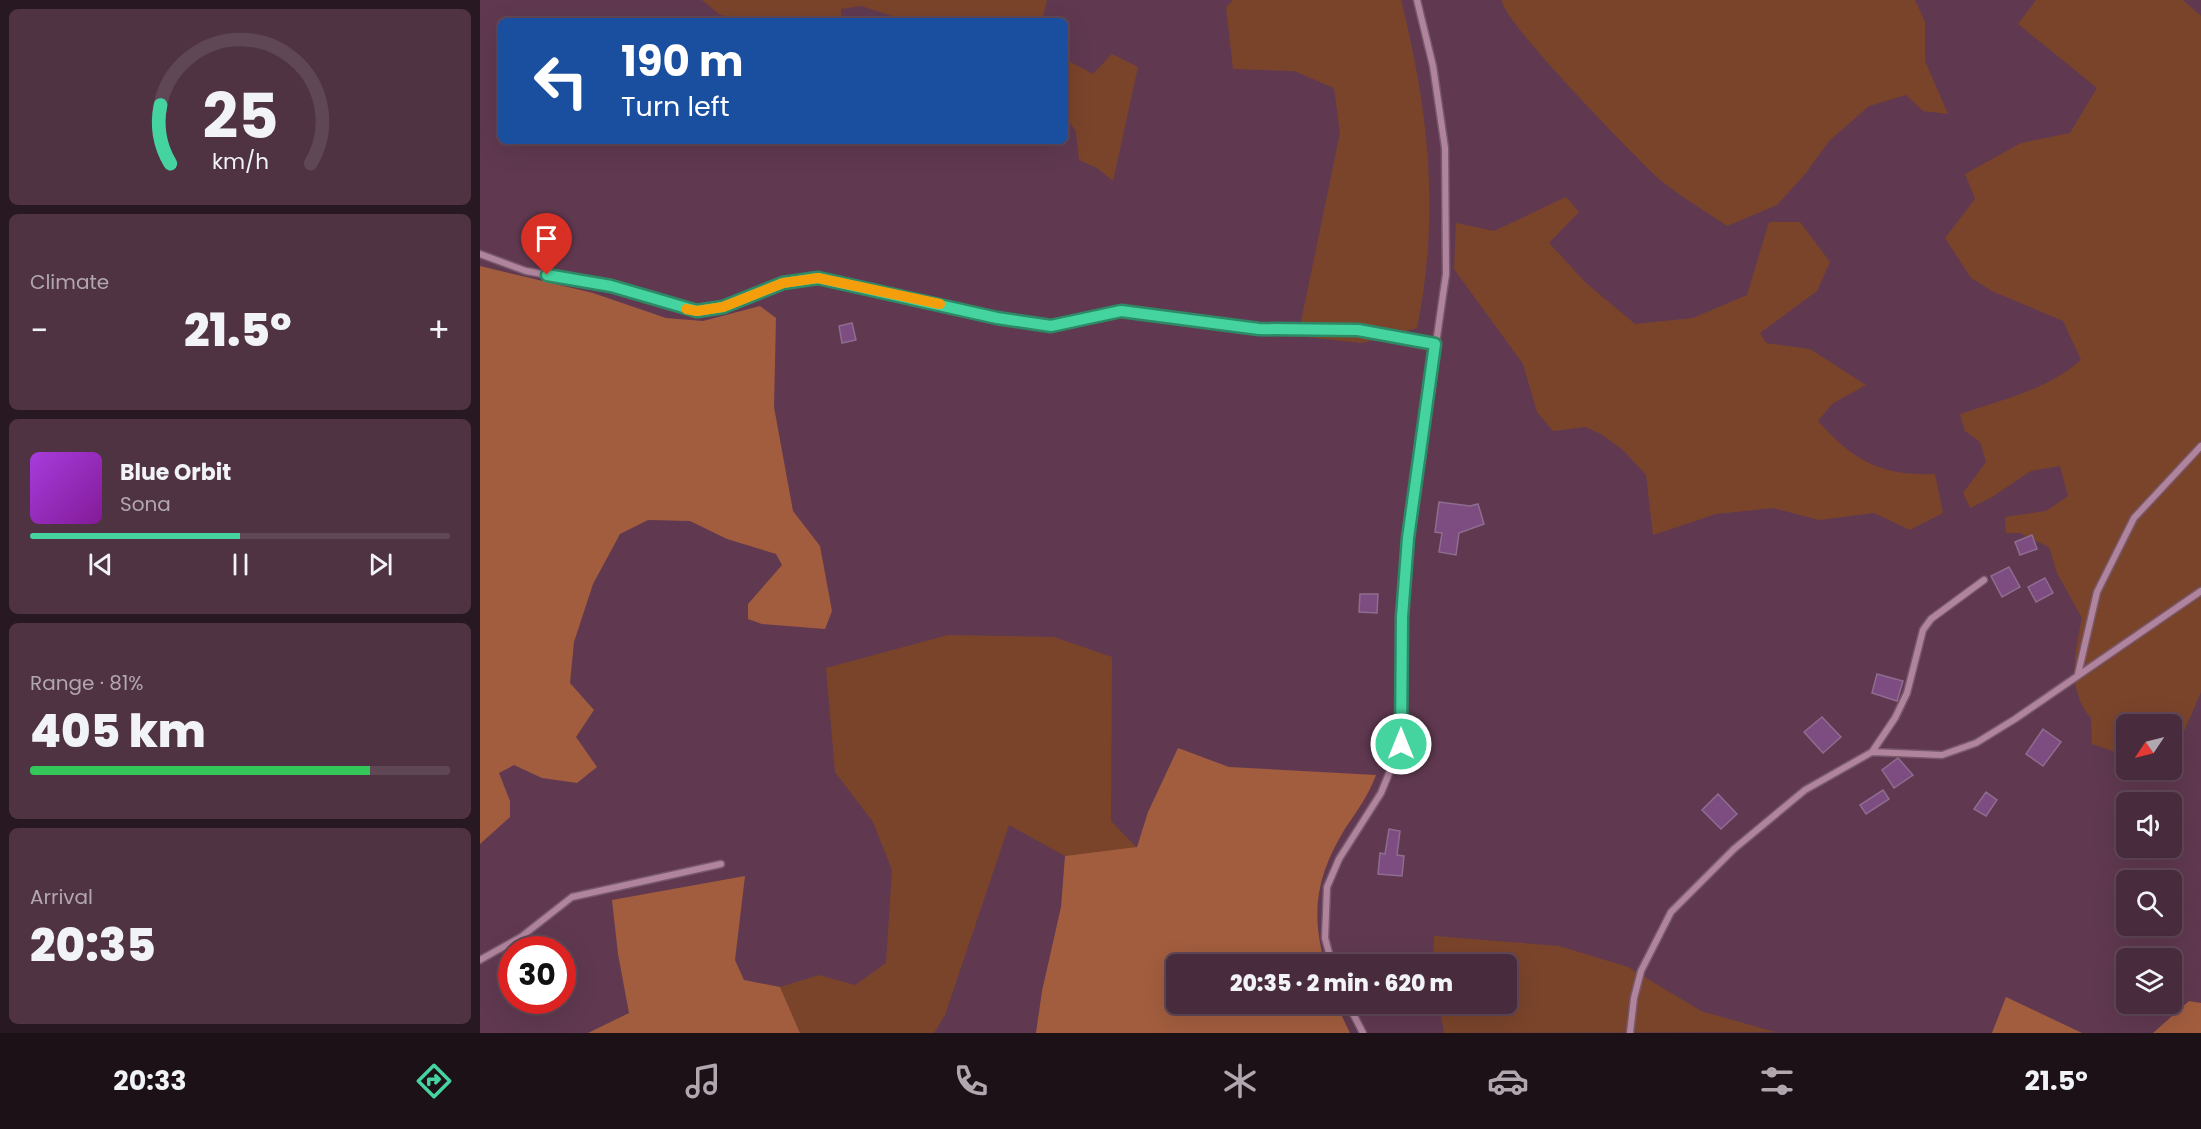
<!DOCTYPE html>
<html lang="en">
<head>
<meta charset="utf-8">
<style>
  body { margin:0; font-family:Poppins,sans-serif; background:#4f3343; color:#f1f3f6; height:100vh; display:flex; flex-direction:column; font-size:22px; white-space:nowrap }
  * { box-sizing:border-box; margin:0 }
  p { font-size:20px; color:#b1a7af }
  .icon { flex:none; width:33px; height:33px; fill:none; stroke:currentColor; stroke-width:2; stroke-linecap:round; stroke-linejoin:round }
  .map { position:relative; flex:1; overflow:hidden }
  .drawer { display:flex; flex-direction:column; gap:9px; padding:9px; background:#281821; width:480px }
  .drawer>* { flex:none }
  .top-card { position:absolute; left:18px; top:18px; width:570px; height:126px; border-radius:9px; box-shadow:0 6px 24px #0002,0 0 0 2px #604756; background:#1a4fa0; color:#fff; overflow:hidden }
  .needle { width:39px; rotate:235deg }
  .tools { position:absolute; left:1636px; top:714px; display:grid; gap:12px }
  .tools a { display:grid; place-items:center; width:66px; height:66px; border-radius:9px; background:#482b3c; box-shadow:0 6px 24px #0002,0 0 0 2px #604756; font-size:30px }
  .speed { position:absolute; left:18px; top:936px; display:flex; gap:12px; font-size:30px; font-weight:700; text-align:center }
  .speed>* { display:grid; place-content:center; width:78px; height:78px; border-radius:50%; background:#482b3c; box-shadow:0 6px 24px #0002,0 0 0 2px #604756; line-height:1 }
  .speed .limit { border:9px solid #d22; background:#fff; color:#111 }
  .pin { position:absolute; display:grid; place-items:center; width:51px; height:51px; color:#fff; margin:-62px -26px; border-radius:50% 50% 50% 0; rotate:-45deg; box-shadow:0 0 6px #0007 }
  .pin .icon { rotate:45deg }
  .me { position:absolute; width:66px; margin:-33px; rotate:0deg; stroke-linejoin:round; filter:drop-shadow(0 0 4px #0008) }
  .turn { display:flex; align-items:center; gap:21px; height:126px; padding:0 24px; font-size:27px }
  .turn .icon { width:78px; height:78px; stroke-width:2.5 }
  .turn b { display:block; font-size:42px; line-height:51px }
  .big { font-size:45px; font-weight:800; line-height:1.1 }
  .drawer .card { flex:1; display:flex; flex-direction:column; justify-content:center; gap:9px; min-width:0; padding:0 21px; border-radius:9px; background:#4f3343 }
  .drawer .dial { align-items:center; gap:0 }
  .dial svg { height:156px; overflow:visible; fill:none; stroke:#604756; stroke-width:7; stroke-linecap:round; text-anchor:middle }
  .dial text { fill:#f1f3f6; stroke:none }
  .song { display:flex; align-items:center; gap:18px }
  .cover { width:72px; height:72px; border-radius:9px; background:linear-gradient(135deg,hsl(280 70% 55%),hsl(290 70% 35%)) }
  .played { height:6px; border-radius:3px; background:linear-gradient(90deg,#45d49f 50%,#604756 50%) }
  .keys { display:flex; justify-content:space-around; direction:ltr }
  .heat { display:flex; justify-content:space-between; align-items:center; font-size:33px; direction:ltr }
  .charge { height:9px; border-radius:4px; background:linear-gradient(90deg,#34c759 81%,#604756 0) }
  .trip { position:absolute; left:686px; top:954px; width:351px; height:60px; border-radius:9px; background:#482b3c; box-shadow:0 6px 24px #0002,0 0 0 2px #604756; font-weight:800; line-height:60px; text-align:center }
  .dock { display:flex; height:96px; justify-content:space-around; align-items:center; background:#1d1118; color:#b1a7af }
  .dock .icon { width:42px; height:42px }
  .dock .on { color:#45d49f }
  .dock b { font-size:27px; color:#f1f3f6 }
  main { display:flex; flex:1; min-height:0 }
  .map>svg:first-child { display:block }
  .green { fill:#7a442b }
  .forest { fill:#a25d3e }
  .building { fill:#7d4c81; stroke:#8e6d90; stroke-width:1.5 }
  .lines { fill:none; stroke-linecap:round; stroke-linejoin:round }
  .minor-casing { stroke:#78586b; stroke-width:9 }
  .minor { stroke:#b1849e; stroke-width:6 }
  .route-casing { stroke:#2d8a67; stroke-width:15 }
  .route { stroke:#45d49f; stroke-width:10 }
  .slow { stroke:#f59e0b; stroke-width:10 }
</style>
</head>
<body>
<main>
<section class="drawer">
<div class="card dial"><svg viewBox="0 0 100 80">
<path d="M14 69A42 42 0 1 1 86 69"/>
<path d="M14 69A42 42 0 0 1 9 39" stroke="#45d49f"/>
<text x="50" y="56" font-size="32" font-weight="700">25</text>
<text x="50" y="72" font-size="11">km/h</text>
</svg></div>
<div class="card"><p>Climate</p>
<div class="heat"><a>−</a><b class="big">21.5°</b><a>+</a></div>
</div>
<div class="card">
<div class="song"><i class="cover"></i><div><b>Blue Orbit</b><p>Sona</p></div></div>
<div class="played"></div>
<div class="keys"><svg class="icon" aria-label="previous" viewBox="0 0 24 24"><path d="M18 5L8 12l10 7zM5 5v14"/></svg><svg class="icon" aria-label="pause" viewBox="0 0 24 24"><path d="M8 5v14M16 5v14"/></svg><svg class="icon" aria-label="next" viewBox="0 0 24 24"><path d="M6 5l10 7-10 7zM19 5v14"/></svg></div>
</div>
<div class="card"><p>Range · 81%</p><b class="big">405 km</b><div class="charge"></div></div>
<div class="card"><p>Arrival</p><b class="big">20:35</b></div>
</section>
<div class="map">
<svg width="1721" height="1033" viewBox="0 0 1721 1033">
  <rect width="100%" height="100%" fill="#603950"/>
  <path class="green" d="M222 0H567L562 21H428L381 6 361 9V21H277L240 15Z
    M753 0H921C949 112 960 214 937 328L882 343 818 336 860 133 854 88 814 71 753 69 746 7Z
    M1022 0H1435L1445 22V61L1468 114 1443 111 1426 95 1389 106 1349 141 1326 173 1297 205 1247 226C1225 211 1200 196 1179 179 1156 158 1021 20 1022 0Z
    M1556 0H1703L1721 16V692L1692 759V724H1647V750L1644 755 1612 744 1611 718C1586 690 1595 652 1602 618L1577 573 1569 547 1540 533H1526L1525 517 1566 511 1588 496 1580 466 1551 471 1512 497 1490 508 1483 493 1506 462 1500 442 1485 431 1480 414C1521 400 1569 389 1601 360L1583 321 1514 292 1491 278 1465 238 1495 199 1485 174 1541 143 1590 133 1617 88 1538 24Z
    M632 54 658 67 633 181 617 168 599 160 596 132 585 115V59L613 74Z
    M1086 197 1099 212 1069 243 1106 283 1155 324 1213 318 1267 295 1289 222H1320L1350 262 1337 291 1280 333 1286 343 1330 349 1386 385 1352 404 1338 421C1374 461 1401 476 1455 474L1463 513 1430 530 1394 513 1339 520 1293 508 1236 514 1173 535 1166 475 1143 450 1121 434 1105 427 1073 431 1057 412 1043 364 974 269 976 223 1014 231Z
    M468 635 574 637 632 657 631 821 657 848 585 856 529 825 465 1015 454 1033H320L300 987 339 975 375 985 406 963 412 870 393 822 355 772 346 668Z
    M954 936 1079 946 1148 967 1221 1011 1295 1032 964 1033 959 1004H1026V964H953Z"/>
  <path class="forest" d="M0 266 113 293 186 318 223 321 280 306 296 318 294 407 313 511 340 546 352 611 345 629 282 624 268 619V604L302 565 296 554 247 539 210 521 168 520 140 534 113 584 94 642 90 683 114 710 96 737 117 767 97 783 62 778 34 765 19 773 30 801V817L0 844Z
    M698 748 749 767 896 775C889 794 878 810 866 827 837 874 830 911 845 964H696V1004H856L870 1033H556L562 991 581 907 585 856 657 847 668 812Z
    M265 876 255 960 264 980 300 987 320 1033H108L149 1013 138 954 132 900Z
    M1526 997 1602 1033H1512Z
    M1709 1001 1721 1003V1033H1673Z"/>
  <path class="building" d="M372 323 376 340 362 343 359 326Z
    M959 502 990 506 998 504 1004 524 979 533 976 555 959 552 962 533 955 532Z
    M1552 535 1557 549 1540 555 1535 542Z
    M1529 567 1540 587 1522 597 1511 576Z
    M1565 578 1573 593 1556 602 1548 587Z
    M880 594H898L897 613 879 612Z
    M1397 674 1423 681 1417 701 1392 693Z
    M1342 717 1361 737 1343 753 1324 732Z
    M1563 729 1581 742 1563 766 1546 754Z
    M1418 758 1433 775 1414 788 1402 770Z
    M1403 790 1409 799 1386 814 1380 805Z
    M1506 792 1517 800 1506 816 1494 809Z
    M1238 794 1257 814 1241 829 1222 810Z
    M909 829 920 831 917 855 924 856 922 876 898 874 900 853 905 854Z"/>
  <g class="lines">
    <g class="minor-casing">
      <path id="minor" d="M0 254 46 271 131 286 217 311 243 307 303 283 338 278 517 318 571 326 641 311 779 329 878 330 955 344
        M1598 674 1617 592 1654 518 1721 446
        M1392 752 1415 718 1427 693 1443 630 1451 619 1504 580
        M0 960 41 937 92 897 241 864
        M852 964 845 938 847 887 859 859 901 793 921 744 922 617 928 538 966 274 965 148 953 66 937 0
        M868 1004 883 1033
        M1150 1033 1154 998 1161 971 1191 912 1254 849 1325 790 1392 752 1462 755 1496 743 1535 719 1721 591"/>
    </g>
    <use href="#minor" class="minor"/>
  </g>
  <g class="lines">
    <g class="route-casing">
      <path id="route" d="M67 275 131 286 217 311 243 307 303 283 338 278 517 318 571 326 641 311 779 329 878 330 955 344 928 538 922 617 921 744"/>
    </g>
    <use href="#route" class="route"/>
    <path class="slow" d="M206 309 217 311 243 307 303 283 338 278 460 304"/>
  </g>
</svg>
<div class="tools">
<a><svg class="needle" viewBox="-14 -14 28 28"><path d="M0-13l5 13h-10z" fill="#e53935"/><path d="M0 13l5-13h-10z" fill="#b1a7af"/></svg></a>
<a><svg class="icon" aria-label="sound" viewBox="0 0 24 24"><path d="M4 9h4l5-4v14l-5-4H4zM17 9q2 3 0 6"/></svg></a>
<a><svg class="icon" aria-label="search" viewBox="0 0 24 24"><circle cx="10" cy="10" r="6"/><path d="M15 15l6 6"/></svg></a>
<a><svg class="icon" aria-label="layers" viewBox="0 0 24 24"><path d="M12 4l9 5-9 5-9-5zM3 14l9 5 9-5"/></svg></a>
</div>
<div class="speed"><div class="limit">30</div></div>
<div class="pin" style="left:67px;top:275px;background:#d93025"><svg class="icon" aria-label="arrive" viewBox="0 0 24 24"><path d="M6 21V4h12l-3 4 3 4H6"/></svg></div>
<svg class="me" style="left:921px;top:744px" viewBox="-20 -20 40 40"><circle r="17" fill="#45d49f" stroke="#fff" stroke-width="3"/><path d="M0-11L8 9 0 5-8 9z" fill="#fff"/></svg>
<div class="trip">20:35 · 2 min · 620 m</div>
<div class="top-card">
<div class="turn"><svg class="icon" aria-label="left" viewBox="0 0 24 24"><path d="M17 20v-9H6M10 6l-5 5 5 5"/></svg><div><b>190 m</b>Turn left</div></div>
</div>
</div>
</main>
<nav class="dock">
<b>20:33</b>
<svg class="icon on" aria-label="directions" viewBox="0 0 24 24"><path d="M12 3l9 9-9 9-9-9zM9 14v-3h6M13 9l2 2-2 2"/></svg>
<svg class="icon" aria-label="music" viewBox="0 0 24 24"><path d="M9 18V5l10-2v13"/><circle cx="6" cy="18" r="3"/><circle cx="16" cy="16" r="3"/></svg>
<svg class="icon" aria-label="phone" viewBox="0 0 24 24"><path d="M5 4h4l2 5-3 2q2 4 5 5l2-3 5 2v4C11 20 4 13 5 4z"/></svg>
<svg class="icon" aria-label="climate" viewBox="0 0 24 24"><path d="M12 3v18M4 7l16 10M4 17L20 7"/></svg>
<svg class="icon" aria-label="car" viewBox="0 0 24 24"><path d="M5 17H2v-5l4-1 3-4h7l3 4 3 1v5h-3M9 17h6M6 11h13"/><circle cx="7" cy="17" r="2"/><circle cx="17" cy="17" r="2"/></svg>
<svg class="icon" aria-label="filters" viewBox="0 0 24 24"><path d="M4 7h16M4 17h16"/><circle cx="9" cy="7" r="2"/><circle cx="15" cy="17" r="2"/></svg>
<b>21.5°</b>
</nav>
</body>
</html>
